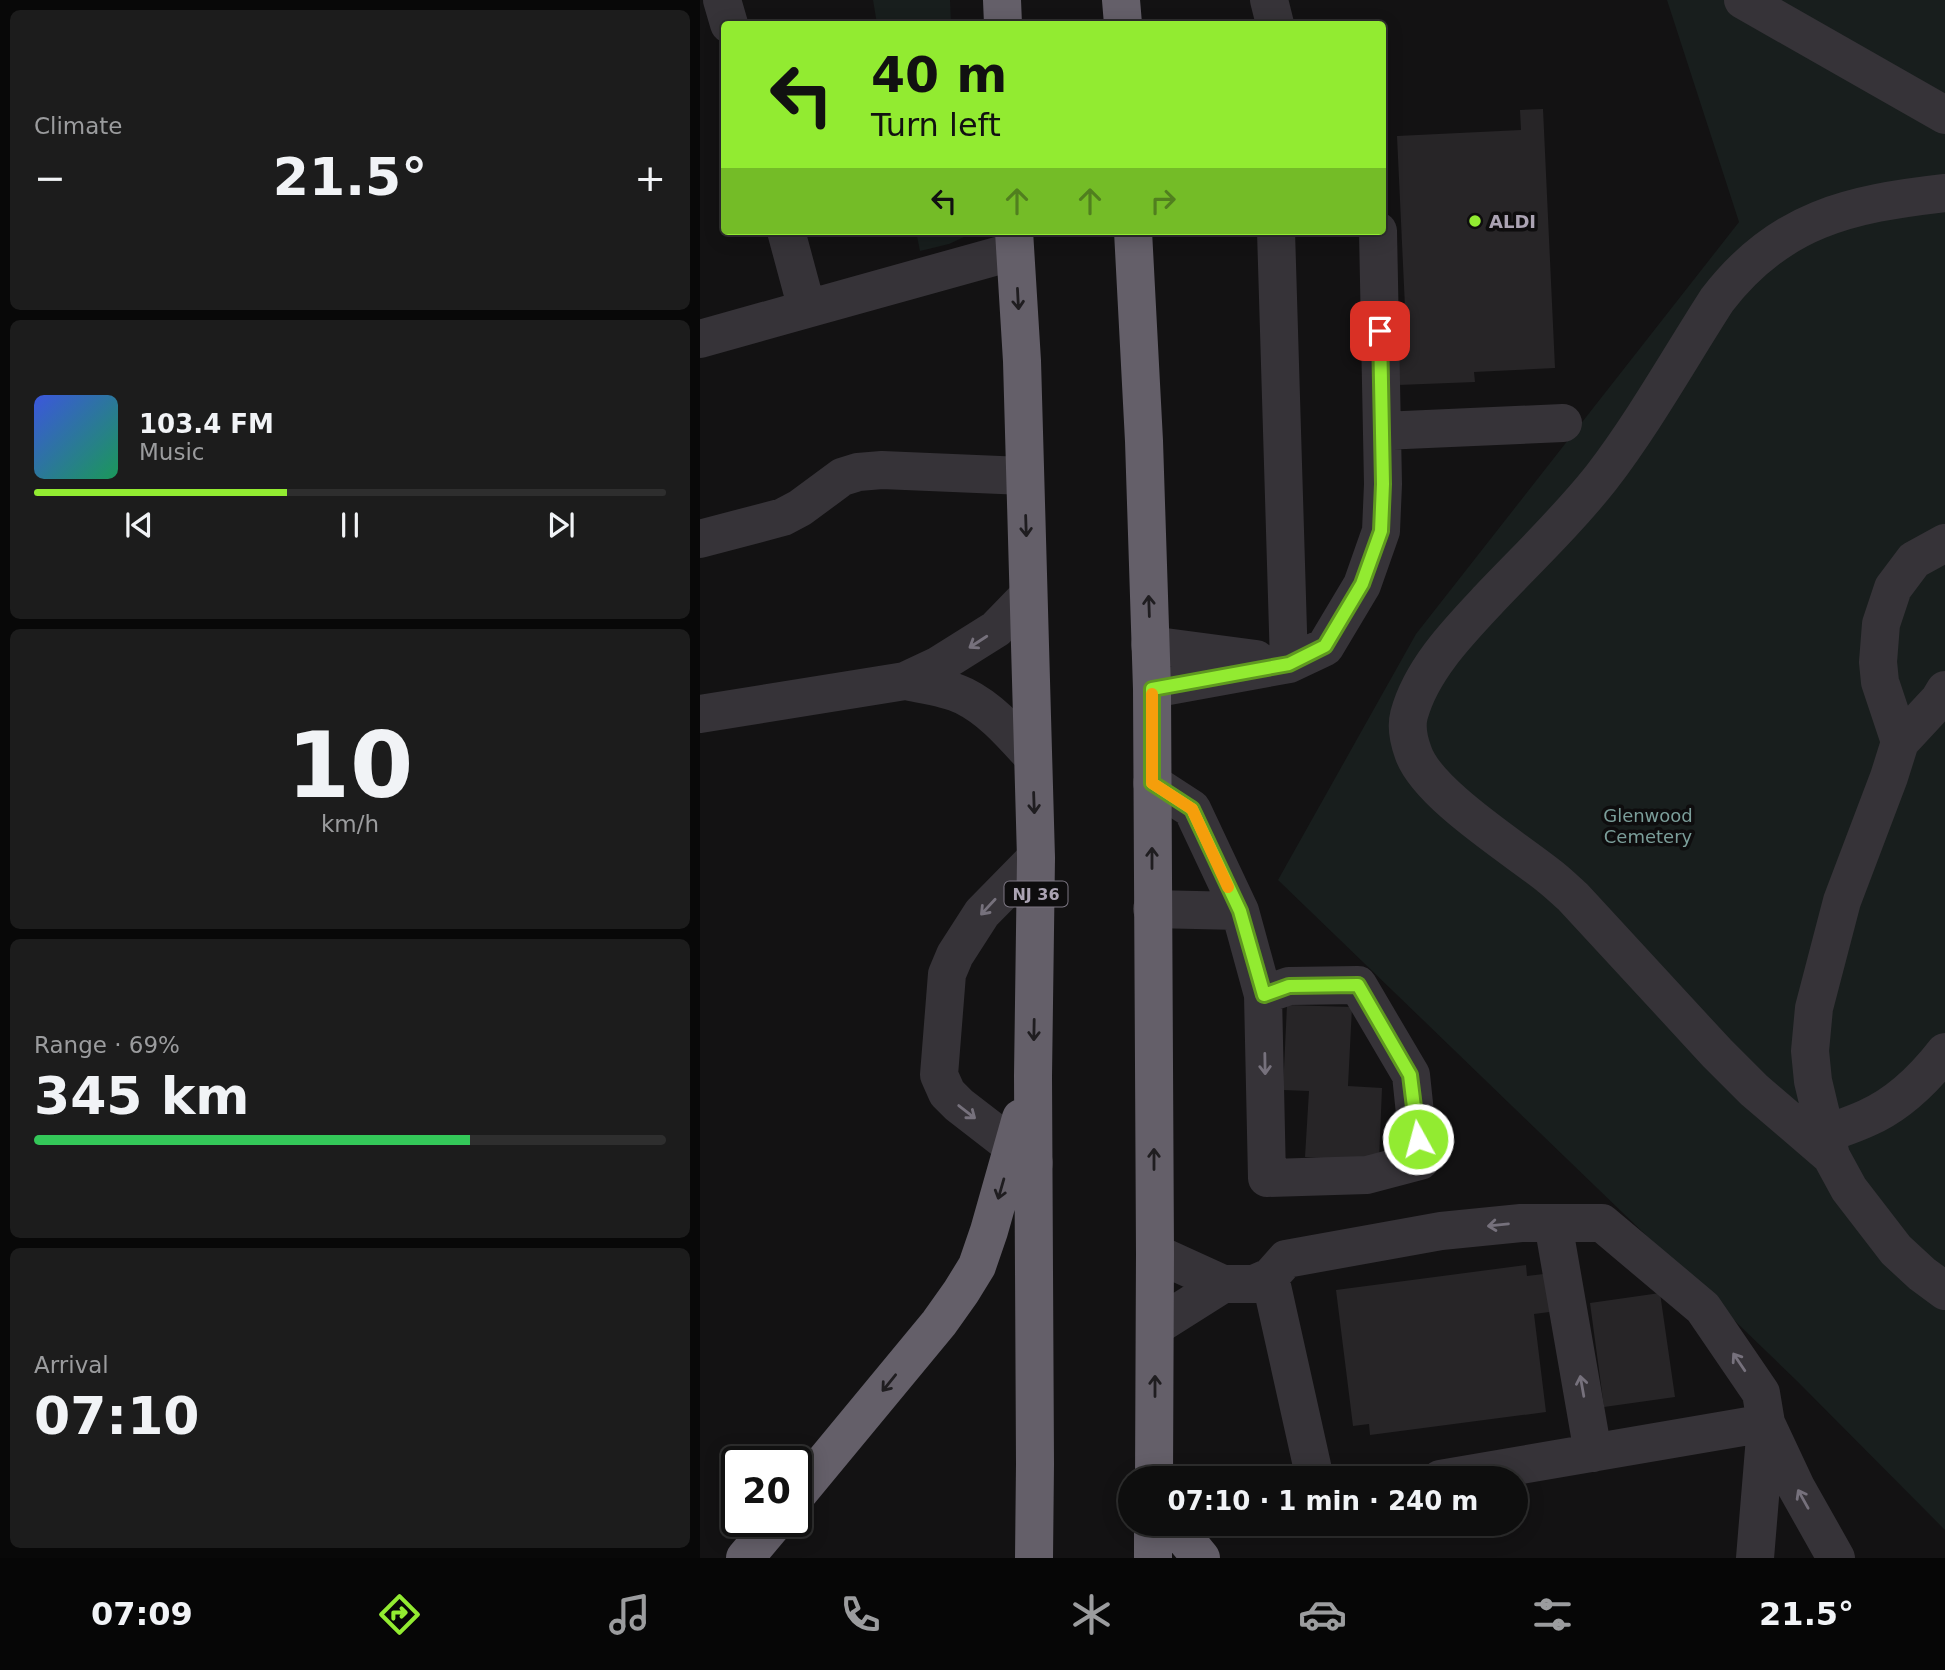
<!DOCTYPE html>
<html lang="en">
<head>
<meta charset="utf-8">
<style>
  body { margin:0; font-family:"DejaVu Sans",sans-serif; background:#1c1c1c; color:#f1f3f6; height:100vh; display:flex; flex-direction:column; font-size:26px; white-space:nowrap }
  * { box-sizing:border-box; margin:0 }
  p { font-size:23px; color:#9b9c9e }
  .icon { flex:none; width:38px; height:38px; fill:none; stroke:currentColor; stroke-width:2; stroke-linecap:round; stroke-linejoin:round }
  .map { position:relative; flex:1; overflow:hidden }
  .side { display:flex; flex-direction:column; gap:10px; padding:10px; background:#080808; width:700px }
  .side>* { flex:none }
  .banner { position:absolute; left:21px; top:21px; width:665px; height:214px; border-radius:7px; box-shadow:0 4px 18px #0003,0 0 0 2px #2e2e2e; background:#92eb31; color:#111; overflow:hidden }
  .speed { position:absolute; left:21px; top:1446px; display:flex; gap:14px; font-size:35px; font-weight:700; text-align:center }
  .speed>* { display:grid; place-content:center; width:91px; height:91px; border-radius:50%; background:#0e0e0e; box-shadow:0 4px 18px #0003,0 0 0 2px #2e2e2e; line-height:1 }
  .speed .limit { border:4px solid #111; border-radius:10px; background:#fff; color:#111 }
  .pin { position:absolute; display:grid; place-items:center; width:60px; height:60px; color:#fff; margin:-30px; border-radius:14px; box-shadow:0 4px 10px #0006 }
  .me { position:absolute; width:77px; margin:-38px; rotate:353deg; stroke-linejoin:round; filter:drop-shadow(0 0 5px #0008) }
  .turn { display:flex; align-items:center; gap:24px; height:147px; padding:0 35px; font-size:32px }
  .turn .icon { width:91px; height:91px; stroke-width:2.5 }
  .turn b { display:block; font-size:49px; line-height:60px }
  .lanes { display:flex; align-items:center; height:66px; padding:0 35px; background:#0003; justify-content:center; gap:35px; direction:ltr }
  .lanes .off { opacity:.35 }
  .big { font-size:52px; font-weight:600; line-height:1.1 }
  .side .tile { flex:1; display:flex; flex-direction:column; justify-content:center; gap:10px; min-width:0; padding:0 24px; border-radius:10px; background:#1c1c1c }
  .side .dial { align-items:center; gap:0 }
  .dial b { font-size:91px; line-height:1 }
  .song { display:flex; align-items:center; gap:21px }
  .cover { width:84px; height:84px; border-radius:10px; background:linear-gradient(135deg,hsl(230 70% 55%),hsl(150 70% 35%)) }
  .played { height:7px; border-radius:4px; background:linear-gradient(90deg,#92eb31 40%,#2e2e2e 40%) }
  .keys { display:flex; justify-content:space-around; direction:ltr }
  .heat { display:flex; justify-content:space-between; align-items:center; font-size:38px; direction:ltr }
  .charge { height:10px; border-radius:5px; background:linear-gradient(90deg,#34c759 69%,#2e2e2e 0) }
  .trip { position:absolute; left:418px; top:1466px; width:410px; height:70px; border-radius:35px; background:#0e0e0e; box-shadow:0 4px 18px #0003,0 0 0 2px #2e2e2e; font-weight:600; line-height:70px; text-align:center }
  .menu { display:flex; height:112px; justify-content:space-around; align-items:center; background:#060606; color:#9b9c9e }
  .menu .icon { width:49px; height:49px }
  .menu .on { color:#92eb31 }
  .menu b { font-size:32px; color:#f1f3f6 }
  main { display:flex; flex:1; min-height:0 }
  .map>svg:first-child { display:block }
  .green { fill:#181e1d }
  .building { fill:#272527 }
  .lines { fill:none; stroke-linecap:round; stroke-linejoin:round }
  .minor { stroke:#363338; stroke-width:38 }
  .highway { stroke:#645f69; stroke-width:38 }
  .oneway { stroke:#1f1d20 }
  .oneway2 { stroke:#76717c }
  .route-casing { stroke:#5f9920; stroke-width:18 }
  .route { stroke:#92eb31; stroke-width:12 }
  .slow { stroke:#f59e0b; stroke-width:12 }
  .poi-dot { fill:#92eb31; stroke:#0e0d0e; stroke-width:2.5 }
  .labels { text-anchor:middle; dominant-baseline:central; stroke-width:7; stroke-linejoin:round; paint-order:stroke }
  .shield { fill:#0e0d0e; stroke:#7c7682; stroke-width:2 }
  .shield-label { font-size:16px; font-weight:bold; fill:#aba3b3 }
  .poi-label { font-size:18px; font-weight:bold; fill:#aba3b3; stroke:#0e0d0e; text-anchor:start }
  .park-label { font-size:18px; fill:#7b9e9a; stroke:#0e0d0e }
</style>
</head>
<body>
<main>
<section class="side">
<div class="tile"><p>Climate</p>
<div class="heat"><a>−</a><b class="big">21.5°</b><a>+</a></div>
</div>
<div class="tile">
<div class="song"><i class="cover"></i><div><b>103.4 FM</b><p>Music</p></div></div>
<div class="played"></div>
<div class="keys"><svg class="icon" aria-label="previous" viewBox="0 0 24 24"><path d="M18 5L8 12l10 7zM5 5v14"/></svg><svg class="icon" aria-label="pause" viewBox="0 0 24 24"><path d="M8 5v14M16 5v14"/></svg><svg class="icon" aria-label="next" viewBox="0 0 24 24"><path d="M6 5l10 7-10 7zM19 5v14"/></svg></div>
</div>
<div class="tile dial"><b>10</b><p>km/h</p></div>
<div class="tile"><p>Range · 69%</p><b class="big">345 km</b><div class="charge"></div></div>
<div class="tile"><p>Arrival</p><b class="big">07:10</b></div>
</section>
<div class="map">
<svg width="1245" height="1558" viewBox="0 0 1245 1558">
  <rect width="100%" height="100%" fill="#131213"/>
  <path class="green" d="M173 0H250L251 24H177Z
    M967 0H1245V1530L1096 1380 578 880 716 634 1039 222Z
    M216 231H264V237L249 244 220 251Z"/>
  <path class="building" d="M843 109 855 368 774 372 775 382 698 385 695 307H705L697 136 821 130 820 110Z
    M587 1005 652 1007 648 1086 682 1088 679 1161 605 1157 609 1091 583 1090Z
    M826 1265 827 1276 852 1273 857 1311 834 1314 846 1412 670 1435 669 1424 653 1426 636 1290Z
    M960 1293 975 1397 904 1407 890 1303Z"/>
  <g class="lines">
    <path class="minor" d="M22 0 29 24
      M569 0 575 24
      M1043 0 1245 115
      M86 231 107 309 315 251
      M576 231 589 664
      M0 339 107 309
      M682 431 863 423
      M0 539 83 517 100 508 142 477 158 472 182 470 325 476
      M1245 543 1214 560 1193 588 1181 624 1178 662 1180 682 1200 742 1189 777 1142 901 1114 1008 1110 1051 1113 1081 1131 1156 1149 1189 1196 1250 1222 1274 1245 1291
      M328 596 296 629 237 666 205 681C224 685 246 687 264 696 292 710 312 734 333 757
      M450 645 556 659
      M452 689 589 664 625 647 662 585 681 531 683 484 678 231
      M0 714 205 681
      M1200 742 1239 700 1245 690
      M452 783 492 809 540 911 563 995 567 1178 667 1175 720 1161 711 1075 658 985 589 986 563 995
      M452 909 540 911
      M1126 1134C1139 1129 1154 1124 1167 1118 1199 1104 1224 1079 1245 1052
      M1131 1156 1054 1090 1017 1053 873 897C865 890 857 882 849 876 814 848 726 793 713 752 709 741 706 727 709 715 721 670 758 632 789 599 827 559 867 521 901 478 944 422 979 359 1017 300 1079 219 1149 204 1245 193
      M334 1163 259 1105 247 1093 239 1075 247 974 255 955 282 913 336 858
      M853 1223 893 1453
      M455 1253 523 1284H554L570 1277 586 1259 741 1231 821 1223H902L1003 1308 1061 1393 1066 1423 1096 1487 1136 1558
      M570 1277 615 1479
      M455 1327 523 1284
      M740 1479 1066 1423
      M1055 1558 1066 1425"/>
    <path class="highway" d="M302 0 303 24
      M421 0 423 24
      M314 231 322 361 336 858 333 1076 335 1464 334 1558
      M433 231 444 441 452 689 455 1253 454 1479
      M96 1496 239 1323 261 1292 277 1266 289 1231 321 1118
      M476 1524 478 1530 501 1558
      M45 1558 76 1521
      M453 1558V1524"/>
  </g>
  <defs><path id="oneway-shaft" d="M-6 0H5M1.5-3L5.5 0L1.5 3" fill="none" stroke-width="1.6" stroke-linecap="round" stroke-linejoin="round" transform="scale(1.75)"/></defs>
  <g class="oneway">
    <use href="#oneway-shaft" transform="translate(318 299) rotate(87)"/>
    <use href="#oneway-shaft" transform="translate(326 526) rotate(88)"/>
    <use href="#oneway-shaft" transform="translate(449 606) rotate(-92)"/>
    <use href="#oneway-shaft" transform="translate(334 803) rotate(88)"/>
    <use href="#oneway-shaft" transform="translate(452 858) rotate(-90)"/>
    <use href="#oneway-shaft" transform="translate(334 1030) rotate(91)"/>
    <use href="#oneway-shaft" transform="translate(454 1159) rotate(-90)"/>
    <use href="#oneway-shaft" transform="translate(301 1189) rotate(106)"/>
    <use href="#oneway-shaft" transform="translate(189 1383) rotate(129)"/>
    <use href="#oneway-shaft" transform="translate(455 1386) rotate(-90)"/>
  </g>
  <g class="oneway2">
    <use href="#oneway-shaft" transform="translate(278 642) rotate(147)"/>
    <use href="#oneway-shaft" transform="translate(288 907) rotate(133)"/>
    <use href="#oneway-shaft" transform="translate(565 1064) rotate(89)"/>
    <use href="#oneway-shaft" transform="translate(267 1112) rotate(38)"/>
    <use href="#oneway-shaft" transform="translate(798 1225) rotate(174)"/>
    <use href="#oneway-shaft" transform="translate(1039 1362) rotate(-124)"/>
    <use href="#oneway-shaft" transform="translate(882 1386) rotate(-100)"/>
    <use href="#oneway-shaft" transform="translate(1103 1499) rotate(-119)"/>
  </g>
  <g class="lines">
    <g class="route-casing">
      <path id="route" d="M680 331 683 484 681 531 662 584 625 646 589 664 452 689V783L492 809 540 911 564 995 589 986 658 985 710 1075 718 1139"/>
    </g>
    <use href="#route" class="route"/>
    <path class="slow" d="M452 694V783L492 809 528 887"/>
  </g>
  <circle class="poi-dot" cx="775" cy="221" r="7"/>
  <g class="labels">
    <rect class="shield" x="304.5" y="881.5" width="63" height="25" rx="5"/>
    <g class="shield-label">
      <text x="336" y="894">NJ 36</text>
    </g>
    <g class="poi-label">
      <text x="789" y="221">ALDI</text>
    </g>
    <g class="park-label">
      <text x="948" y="815">Glenwood<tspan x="948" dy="21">Cemetery</tspan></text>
    </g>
  </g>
</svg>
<div class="speed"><div class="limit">20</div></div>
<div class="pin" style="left:680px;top:331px;background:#d93025"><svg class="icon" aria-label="arrive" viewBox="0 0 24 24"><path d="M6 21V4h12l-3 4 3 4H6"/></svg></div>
<svg class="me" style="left:718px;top:1139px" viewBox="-20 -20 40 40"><circle r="17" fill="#92eb31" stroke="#fff" stroke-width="3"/><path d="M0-11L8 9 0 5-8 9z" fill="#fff"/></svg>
<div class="trip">07:10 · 1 min · 240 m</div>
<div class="banner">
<div class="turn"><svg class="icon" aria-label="left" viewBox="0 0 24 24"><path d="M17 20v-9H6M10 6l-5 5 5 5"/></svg><div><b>40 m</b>Turn left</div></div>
<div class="lanes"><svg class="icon" aria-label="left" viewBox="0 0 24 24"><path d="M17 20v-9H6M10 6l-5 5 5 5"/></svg><svg class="icon off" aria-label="ahead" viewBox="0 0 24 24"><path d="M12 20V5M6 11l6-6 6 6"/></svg><svg class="icon off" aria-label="ahead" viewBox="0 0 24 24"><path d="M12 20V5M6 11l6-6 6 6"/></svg><svg class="icon off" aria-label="right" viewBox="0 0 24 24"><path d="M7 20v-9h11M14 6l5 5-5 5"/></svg></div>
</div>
</div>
</main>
<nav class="menu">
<b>07:09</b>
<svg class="icon on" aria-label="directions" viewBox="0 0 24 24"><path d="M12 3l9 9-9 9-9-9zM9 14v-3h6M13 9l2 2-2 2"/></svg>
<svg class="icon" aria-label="music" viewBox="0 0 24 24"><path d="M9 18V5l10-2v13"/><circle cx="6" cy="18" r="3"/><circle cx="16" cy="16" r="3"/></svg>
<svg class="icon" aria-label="phone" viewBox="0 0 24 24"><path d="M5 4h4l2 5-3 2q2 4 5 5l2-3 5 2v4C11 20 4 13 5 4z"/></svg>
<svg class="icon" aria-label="climate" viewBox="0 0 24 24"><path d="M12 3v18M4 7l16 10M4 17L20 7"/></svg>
<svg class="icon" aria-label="car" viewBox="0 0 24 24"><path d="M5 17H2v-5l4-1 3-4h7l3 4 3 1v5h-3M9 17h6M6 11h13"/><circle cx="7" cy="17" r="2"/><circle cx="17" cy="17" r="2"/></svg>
<svg class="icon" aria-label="filters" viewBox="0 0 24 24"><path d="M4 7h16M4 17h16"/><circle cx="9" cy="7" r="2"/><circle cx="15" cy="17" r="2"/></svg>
<b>21.5°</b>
</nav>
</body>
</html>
